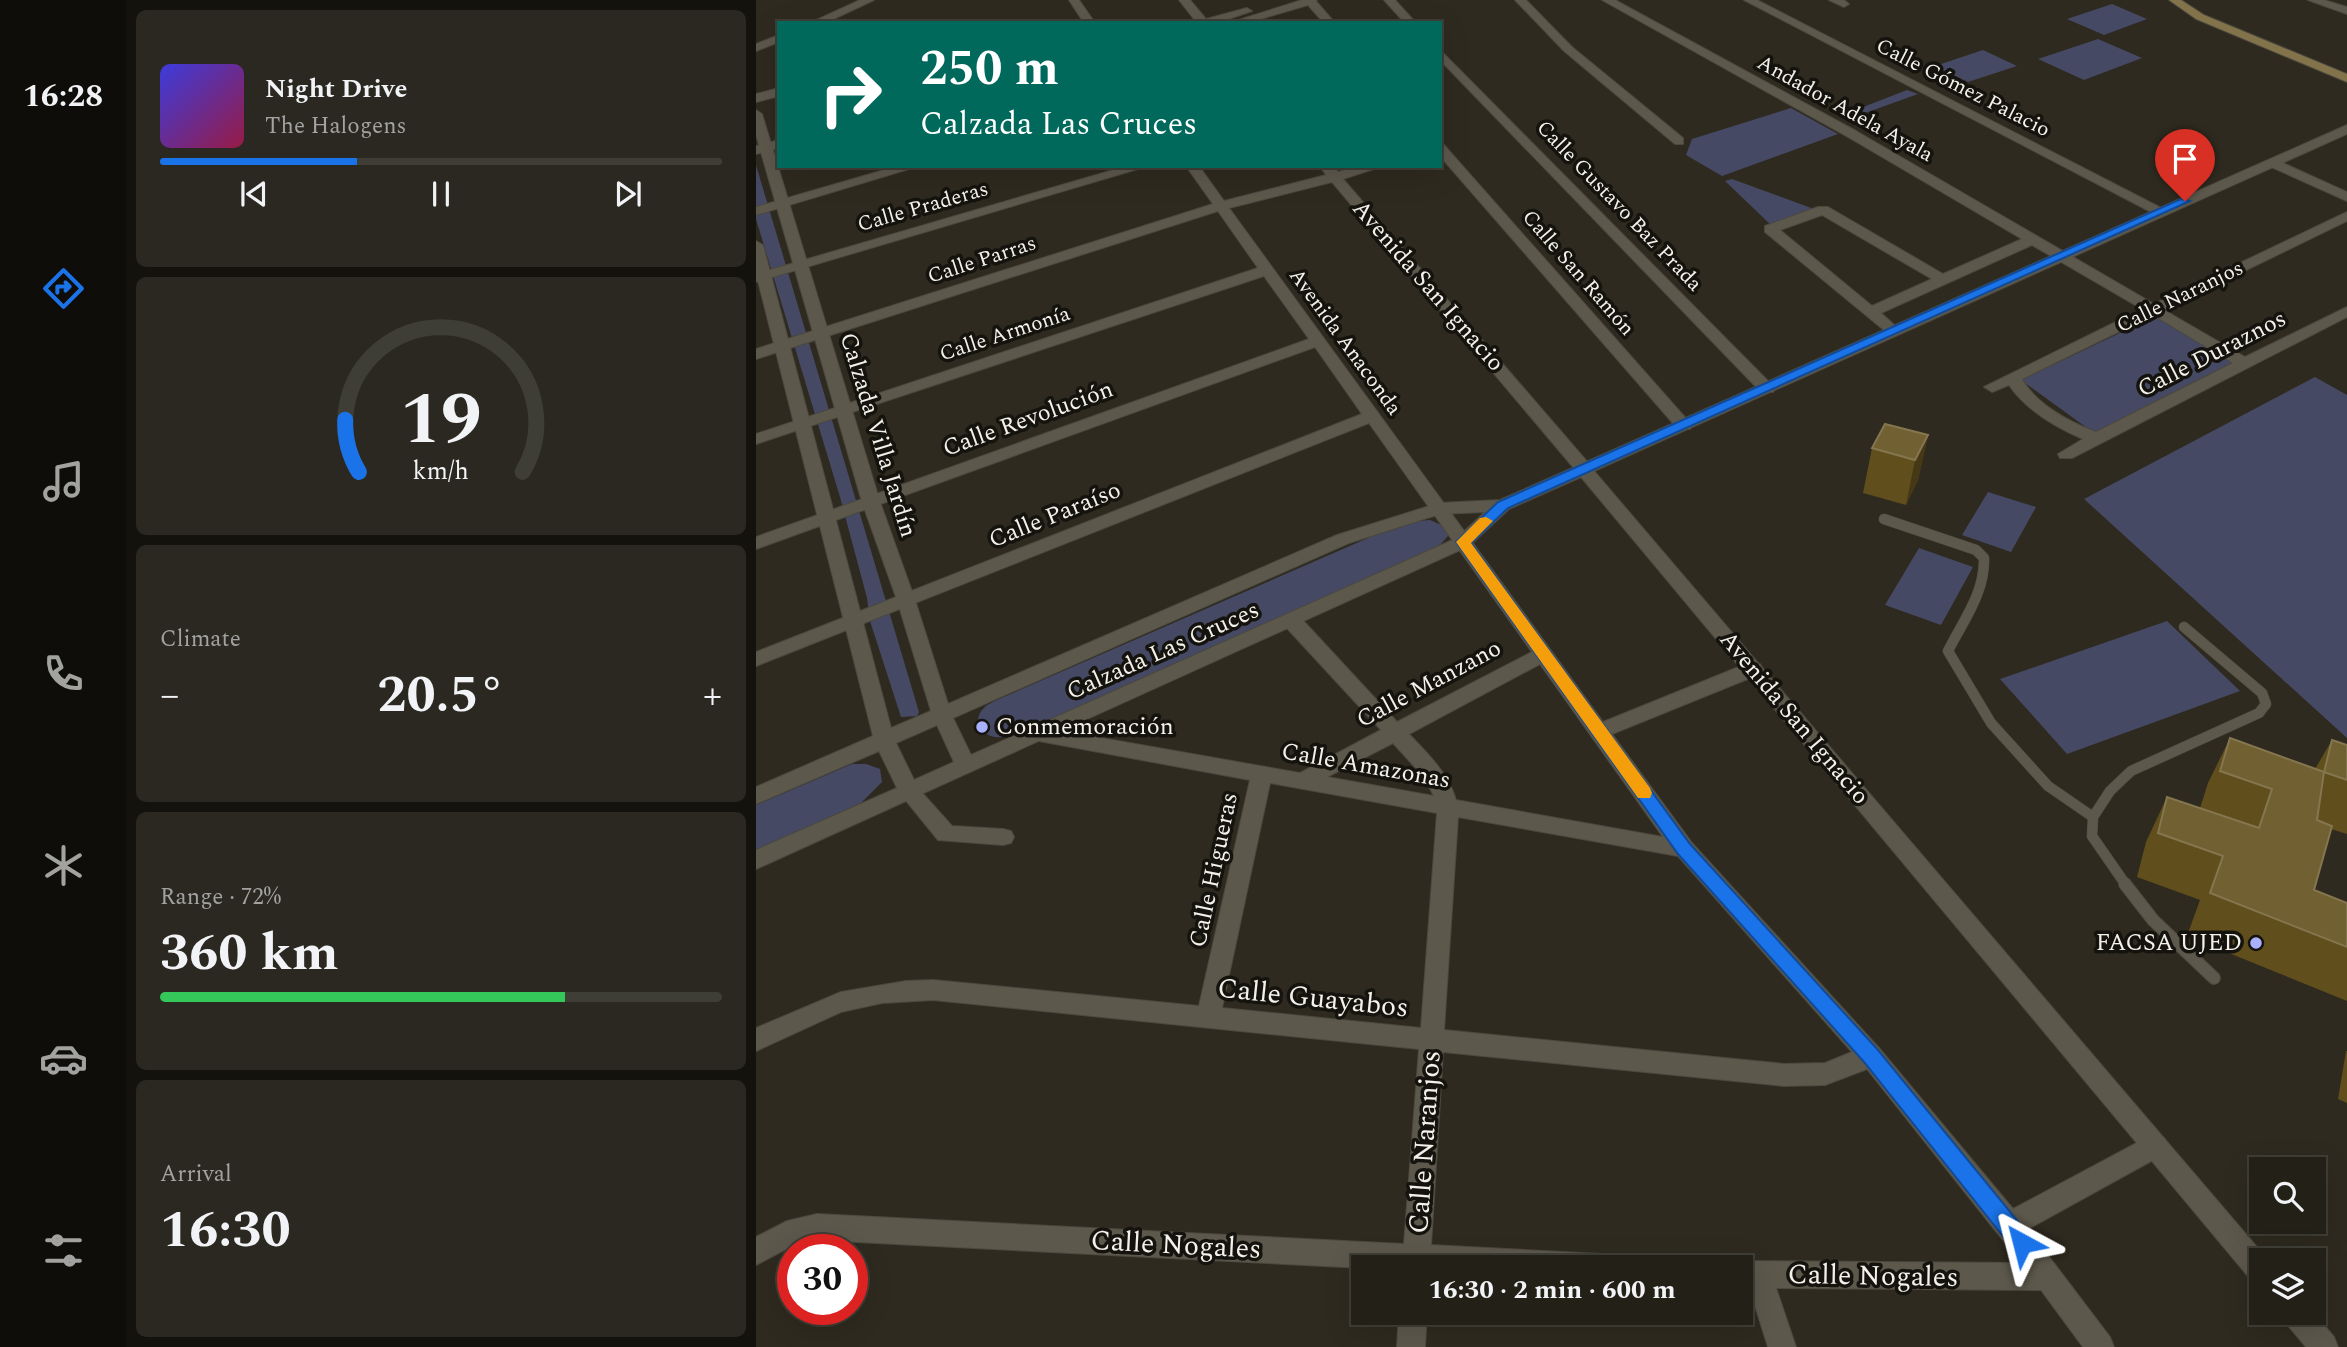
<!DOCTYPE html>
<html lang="en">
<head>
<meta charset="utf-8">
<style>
  body { margin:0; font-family:Spectral,serif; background:#2a2820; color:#f1f3f6; height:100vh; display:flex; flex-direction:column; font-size:26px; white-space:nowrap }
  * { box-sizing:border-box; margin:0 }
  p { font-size:23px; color:#a2a3a1 }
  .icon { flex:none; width:38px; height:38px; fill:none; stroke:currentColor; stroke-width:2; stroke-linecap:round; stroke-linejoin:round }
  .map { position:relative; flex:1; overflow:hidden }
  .sheet { display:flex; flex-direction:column; gap:10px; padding:10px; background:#13120d; width:630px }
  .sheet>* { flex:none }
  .banner { position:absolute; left:21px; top:21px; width:665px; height:147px; border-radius:0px; box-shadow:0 7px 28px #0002,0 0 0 2px #3f3e36; background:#00695c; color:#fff; overflow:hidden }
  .buttons { position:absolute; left:1493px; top:1157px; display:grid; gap:14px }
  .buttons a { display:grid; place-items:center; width:77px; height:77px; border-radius:0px; background:#222017; box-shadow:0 7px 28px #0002,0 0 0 2px #3f3e36; font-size:35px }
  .speed { position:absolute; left:21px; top:1234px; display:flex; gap:14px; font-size:35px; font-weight:700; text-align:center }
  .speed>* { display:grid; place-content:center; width:91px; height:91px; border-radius:50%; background:#222017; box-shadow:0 7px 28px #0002,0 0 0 2px #3f3e36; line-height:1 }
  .speed .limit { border:10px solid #d22; background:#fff; color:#111 }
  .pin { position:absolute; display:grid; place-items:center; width:60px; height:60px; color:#fff; margin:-72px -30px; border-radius:50% 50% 50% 0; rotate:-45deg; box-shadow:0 0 7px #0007 }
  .pin .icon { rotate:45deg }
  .me { position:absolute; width:77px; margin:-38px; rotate:322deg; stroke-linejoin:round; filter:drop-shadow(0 0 5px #0008) }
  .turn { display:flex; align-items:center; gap:24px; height:147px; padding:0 28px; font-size:32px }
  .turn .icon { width:91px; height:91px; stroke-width:2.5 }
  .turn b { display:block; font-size:49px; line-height:60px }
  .big { font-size:52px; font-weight:700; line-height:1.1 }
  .sheet .tile { flex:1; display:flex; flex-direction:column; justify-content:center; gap:10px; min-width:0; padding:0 24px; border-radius:10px; background:#2a2820 }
  .sheet .dial { align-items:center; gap:0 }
  .dial svg { height:182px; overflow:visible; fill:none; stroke:#3f3e36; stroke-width:7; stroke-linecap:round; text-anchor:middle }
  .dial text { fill:#f1f3f6; stroke:none }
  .song { display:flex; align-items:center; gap:21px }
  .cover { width:84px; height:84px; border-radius:10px; background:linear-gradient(135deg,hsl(240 70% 55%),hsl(340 70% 35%)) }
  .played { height:7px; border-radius:4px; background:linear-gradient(90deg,#1a73e8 35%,#3f3e36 35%) }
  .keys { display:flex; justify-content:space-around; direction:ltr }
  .heat { display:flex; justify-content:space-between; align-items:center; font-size:38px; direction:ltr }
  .charge { height:10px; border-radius:5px; background:linear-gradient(90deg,#34c759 72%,#3f3e36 0) }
  .trip { position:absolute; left:595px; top:1255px; width:402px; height:70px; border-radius:0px; background:#222017; box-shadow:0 7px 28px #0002,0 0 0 2px #3f3e36; font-weight:700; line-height:70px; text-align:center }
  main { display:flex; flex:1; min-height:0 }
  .menu { display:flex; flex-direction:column; width:126px; justify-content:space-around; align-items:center; background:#0e0d09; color:#a2a3a1 }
  .menu .icon { width:49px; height:49px }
  .menu .active { color:#1a73e8 }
  .menu b { font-size:32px; color:#f1f3f6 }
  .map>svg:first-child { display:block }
  .green { fill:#464964 }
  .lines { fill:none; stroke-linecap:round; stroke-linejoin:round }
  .service-far1-casing { stroke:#4b483e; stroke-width:11 }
  .service-casing { stroke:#4b483e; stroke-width:14 }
  .minor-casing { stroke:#4b483e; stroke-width:2 }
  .tertiary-casing { stroke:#4b483e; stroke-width:2 }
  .secondary-casing { stroke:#4b483e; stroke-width:2 }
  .service-far1 { stroke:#5d584c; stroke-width:10 }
  .service { stroke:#5d584c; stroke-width:12 }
  .minor { fill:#5d584c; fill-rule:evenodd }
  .tertiary { fill:#5d584c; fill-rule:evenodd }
  .secondary { fill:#82734b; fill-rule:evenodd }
  .wall { fill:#604e1c }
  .shaded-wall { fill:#453814 }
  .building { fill:#706032; stroke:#85764f; stroke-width:2 }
  .route { fill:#1a73e8; stroke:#114b97; stroke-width:2 }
  .slow { fill:#f59e0b }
  .poi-dot { fill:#a9b0fc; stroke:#15130e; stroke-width:2.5 }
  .labels { text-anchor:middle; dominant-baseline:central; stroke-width:7; stroke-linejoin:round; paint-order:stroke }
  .far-street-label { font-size:21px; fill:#f4f1ea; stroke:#15130e }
  .street-label { font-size:24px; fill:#f4f1ea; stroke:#15130e }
  .poi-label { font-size:24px; fill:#f4f1ea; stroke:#15130e; text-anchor:start }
  .near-street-label { font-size:28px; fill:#f4f1ea; stroke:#15130e }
</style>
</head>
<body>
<main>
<nav class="menu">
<b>16:28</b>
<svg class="icon active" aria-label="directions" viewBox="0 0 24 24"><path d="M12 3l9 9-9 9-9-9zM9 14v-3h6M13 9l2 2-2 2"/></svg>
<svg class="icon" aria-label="music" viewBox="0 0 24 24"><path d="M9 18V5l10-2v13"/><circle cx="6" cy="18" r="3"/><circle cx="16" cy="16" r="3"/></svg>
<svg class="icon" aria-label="phone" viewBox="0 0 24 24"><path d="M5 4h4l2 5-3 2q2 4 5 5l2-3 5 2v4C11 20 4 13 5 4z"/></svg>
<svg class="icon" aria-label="climate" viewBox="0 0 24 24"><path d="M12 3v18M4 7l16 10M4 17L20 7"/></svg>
<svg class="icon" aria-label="car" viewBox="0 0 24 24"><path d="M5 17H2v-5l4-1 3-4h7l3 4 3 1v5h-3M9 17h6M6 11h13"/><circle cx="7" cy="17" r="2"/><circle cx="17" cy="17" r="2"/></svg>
<svg class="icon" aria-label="filters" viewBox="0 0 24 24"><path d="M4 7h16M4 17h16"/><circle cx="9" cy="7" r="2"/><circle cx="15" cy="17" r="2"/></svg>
</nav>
<section class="sheet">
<div class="tile">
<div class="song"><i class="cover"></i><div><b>Night Drive</b><p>The Halogens</p></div></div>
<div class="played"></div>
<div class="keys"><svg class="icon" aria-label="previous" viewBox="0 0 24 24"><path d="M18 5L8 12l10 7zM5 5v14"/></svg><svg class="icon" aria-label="pause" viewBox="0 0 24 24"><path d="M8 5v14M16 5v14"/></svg><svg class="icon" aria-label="next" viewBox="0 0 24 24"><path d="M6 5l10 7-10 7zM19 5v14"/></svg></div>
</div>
<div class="tile dial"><svg viewBox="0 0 100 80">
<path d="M14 69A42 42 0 1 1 86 69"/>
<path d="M14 69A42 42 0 0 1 8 46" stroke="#1a73e8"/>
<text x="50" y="56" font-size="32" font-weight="700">19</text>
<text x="50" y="72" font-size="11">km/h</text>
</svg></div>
<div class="tile"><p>Climate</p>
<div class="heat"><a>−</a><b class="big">20.5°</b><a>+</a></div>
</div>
<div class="tile"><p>Range · 72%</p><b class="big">360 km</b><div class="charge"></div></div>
<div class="tile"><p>Arrival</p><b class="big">16:30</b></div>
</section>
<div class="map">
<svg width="1591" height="1347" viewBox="0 0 1591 1347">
  <rect width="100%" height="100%" fill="#2e2a1f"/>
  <path class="green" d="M1356 4 1391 19 1348 35 1311 19Z
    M1342 39 1386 58 1328 80 1282 59Z
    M1227 50 1261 66 1212 82 1179 66Z
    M1151 90 1162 94 1090 120 1084 116Z
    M1035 108 1082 134 966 176 930 155 936 139Z
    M0 165 163 712 161 716 145 717 114 621 111 598 84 497 0 219Z
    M976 179 1058 209 1016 226 969 181Z
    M1406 313 1485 359 1338 433 1265 380Z
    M1559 377 1591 395V738L1328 499Z
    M1232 492 1280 507 1255 552 1206 535Z
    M674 520 692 528V536L683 546 283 726C270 730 252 739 239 737 224 735 216 719 228 708 231 704 238 702 243 699L635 528 659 521Z
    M1163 548 1217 567 1185 625 1129 605Z
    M1411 621 1484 691 1311 754 1244 679Z
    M96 764H110L124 769 126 782 105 803 0 850V805Z"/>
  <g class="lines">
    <g class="service-far1-casing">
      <path id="service-far1" d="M1128 519 1220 550 1228 558C1229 593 1207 621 1192 651L1235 723 1292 786 1337 817
        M1370 885 1336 836 1337 817 1354 791 1375 771 1503 713 1510 704 1506 693 1428 627"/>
    </g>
    <g class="service-casing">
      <path id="service" d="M1369 884 1397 920 1458 978"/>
    </g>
    <g class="minor-casing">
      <path id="minor" d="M104 0H118L69 23H54Z
        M313 0H323L339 23H328Z
        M423 0H434L450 19 491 8 496 11 461 23H441Z
        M546 0H559L579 23H568L552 5 491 23H473Z
        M628 0H639L660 23H649Z
        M759 0H770L816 47 927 138V144H919L808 51Z
        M846 0H859L1100 131 1398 304 1591 212V221L1408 310 1489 357 1591 307V317L1316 458H1304L1302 454 1327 439C1299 427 1270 410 1253 385L1236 392 1228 387 1386 309 1276 245 1125 313 1146 332 1139 336 1134 335 1009 232V226L1062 207H1072L1187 274 1266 239 1092 137ZM1066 215 1176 279 1116 306 1024 230ZM1397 315 1477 363 1340 432C1313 422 1280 404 1266 379Z
        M988 0H1001L1411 211 1409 214H1399Z
        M1073 0H1088L1093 4 1088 7Z
        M1552 0H1568L1591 7V14Z
        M23 35V42L0 51V44Z
        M684 50 1017 386 1019 389 1017 392H1005L684 60Z
        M23 88V96L0 102V94Z
        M23 140V148L0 154V146Z
        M684 144 688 145 934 423 936 426 934 429H922L684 156Z
        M1518 159 1591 192V201L1513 166 1512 163Z
        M142 166H163L0 215V207Z
        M371 166H392L0 282V274Z
        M430 166H443L468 201 570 175 566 169 567 166H577L582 172 605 166H627L587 179 834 465 836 469 834 473H822L576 182 473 208 847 722 990 664H1004L1007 669 1004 674 856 734 936 843 1123 1048 1257 1209 1390 1138 1399 1134 1408 1138 1412 1146 1408 1154 1272 1229 1354 1337 1358 1347H1327L1285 1290 1020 1288 1040 1347H1012L993 1287H985V1267H975L985 1261 1265 1263 1111 1069 1069 1085 1028 1086 687 1052 675 1245 846 1254 855 1258 859 1267 607 1268 61 1240 36 1246 0 1265V1237L31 1221 61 1214 648 1244 663 1049 177 1000 126 1003 85 1012 0 1051V1028L85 992 150 981 177 980 443 1006 494 780 283 741 276 739 273 734 276 729 283 727 544 773 625 730 528 625 526 620 528 615H542L641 722 776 652 613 423 0 666V652L606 414 559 347 0 549V537L553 339 508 276 0 444V434L502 268 462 211 0 359V349L457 204ZM784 664 907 837 700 800C692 773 672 754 653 734ZM637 743 667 776 678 796 571 777ZM514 783 681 813 665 1028 466 1008ZM702 817 922 856 1096 1052 1069 1063 1028 1064 688 1030Z
        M153 784 160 786 196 826 247 829 255 831 258 837 255 843 247 845 182 840 143 792 146 786Z
        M643 1312H671L669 1347H641Z"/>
    </g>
    <g class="tertiary-casing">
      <path id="tertiary" d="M549 0H561L556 3Z
        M0 110 6 114 124 502 159 600 192 704 581 535 683 503 744 500 1591 125V134L838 471 1512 1260H1505V1285L1496 1281 825 477 753 509 713 546 0 869V850L141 788 123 751 0 804V787L117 736 0 273V241L7 245 135 728 175 711 141 600 106 502 0 135ZM729 512 701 538 215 755 197 718 593 543 684 514ZM181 725 198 762 158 780 140 743Z
        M1526 1312H1557L1578 1337 1582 1347H1550L1529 1322Z"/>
    </g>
    <g class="secondary-casing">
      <path id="secondary" d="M1413 0H1425L1448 15 1591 74V82L1440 19Z"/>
    </g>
    <use href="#service-far1" class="service-far1"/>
    <use href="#service" class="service"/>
    <use href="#minor" class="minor"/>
    <use href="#tertiary" class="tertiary"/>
    <use href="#secondary" class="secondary"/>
  </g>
  <path class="wall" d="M1172 435 1162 480 1150 505 1107 493 1116 448Z
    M1474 738 1559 769 1576 740 1591 745V834L1575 829 1558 890 1591 903V1001L1431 936 1444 900 1381 877 1390 842 1411 797 1444 808 1452 783Z
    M1590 1051H1591V1103L1582 1099Z"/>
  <path class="shaded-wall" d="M1172 435 1162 480 1150 505 1159 460Z"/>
  <path class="building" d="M1129 424 1172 435 1159 460 1116 448Z
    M1474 738 1568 772 1561 820 1576 826 1558 890 1591 903V947L1454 893 1467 856 1402 833 1411 797 1503 828 1516 789 1464 771Z
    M1576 740 1591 745V780L1568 772Z"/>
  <path class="route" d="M1425 199 1434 201 752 508 715 543 934 844 1122 1050 1273 1235 1277 1243 1273 1250 1266 1253 1258 1250 1108 1062 922 854 700 542 742 502Z"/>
  <path class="slow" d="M730 517 737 521 715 543 894 788 896 793 894 798H882L700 542 724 518Z"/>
  <g class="poi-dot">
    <circle cx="226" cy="727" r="7"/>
    <circle cx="1500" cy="943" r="7"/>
  </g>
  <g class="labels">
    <g class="far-street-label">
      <text transform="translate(1207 88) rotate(27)">Calle Gómez Palacio</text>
      <text transform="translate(1089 109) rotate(29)">Andador Adela Ayala</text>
      <text transform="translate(863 206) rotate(46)">Calle Gustavo Baz Prada</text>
      <text transform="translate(167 207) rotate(-16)">Calle Praderas</text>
      <text transform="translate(226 260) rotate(-18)">Calle Parras</text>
      <text transform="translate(822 273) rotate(49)">Calle San Ramón</text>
      <text transform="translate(1424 297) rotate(-26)">Calle Naranjos</text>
      <text transform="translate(249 334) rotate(-18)">Calle Armonía</text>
      <text transform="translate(589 342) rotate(54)">Avenida Anaconda</text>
    </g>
    <g class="street-label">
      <text transform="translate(672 286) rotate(49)">Avenida San Ignacio</text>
      <text transform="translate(1456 354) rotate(-27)">Calle Duraznos</text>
      <text transform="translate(272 419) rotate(-20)">Calle Revolución</text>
      <text transform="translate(122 435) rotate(73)">Calzada Villa Jardín</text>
      <text transform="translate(299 515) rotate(-22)">Calle Paraíso</text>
      <text transform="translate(407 651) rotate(-24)">Calzada Las Cruces</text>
      <text transform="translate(673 684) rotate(-28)">Calle Manzano</text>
      <text transform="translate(1038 718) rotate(50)">Avenida San Ignacio</text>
      <text transform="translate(610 766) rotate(10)">Calle Amazonas</text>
      <text transform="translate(458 870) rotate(-78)">Calle Higueras</text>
    </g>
    <g class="poi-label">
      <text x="240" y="727">Conmemoración</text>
      <text x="1486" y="943" text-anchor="end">FACSA UJED</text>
    </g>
    <g class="near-street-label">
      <text transform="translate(557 998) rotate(6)">Calle Guayabos</text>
      <text transform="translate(669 1142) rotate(-86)">Calle Naranjos</text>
      <text transform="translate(420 1245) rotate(3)">Calle Nogales</text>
      <text transform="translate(1117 1276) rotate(1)">Calle Nogales</text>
    </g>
  </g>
</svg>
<div class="buttons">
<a><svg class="icon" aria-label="search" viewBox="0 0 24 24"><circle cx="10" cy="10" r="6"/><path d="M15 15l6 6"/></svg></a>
<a><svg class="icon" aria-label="layers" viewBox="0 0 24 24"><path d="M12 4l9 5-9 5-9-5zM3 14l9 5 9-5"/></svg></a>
</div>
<div class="speed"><div class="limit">30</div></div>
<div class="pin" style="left:1429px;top:201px;background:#d93025"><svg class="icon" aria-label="arrive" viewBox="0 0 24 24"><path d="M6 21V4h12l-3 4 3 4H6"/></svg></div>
<svg class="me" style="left:1266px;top:1243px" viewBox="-20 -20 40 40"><path d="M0-17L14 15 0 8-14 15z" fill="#1a73e8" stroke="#fff" stroke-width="4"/></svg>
<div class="trip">16:30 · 2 min · 600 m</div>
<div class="banner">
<div class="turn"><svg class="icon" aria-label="right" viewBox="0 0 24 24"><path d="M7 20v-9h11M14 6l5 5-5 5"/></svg><div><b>250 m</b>Calzada Las Cruces</div></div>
</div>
</div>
</main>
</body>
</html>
